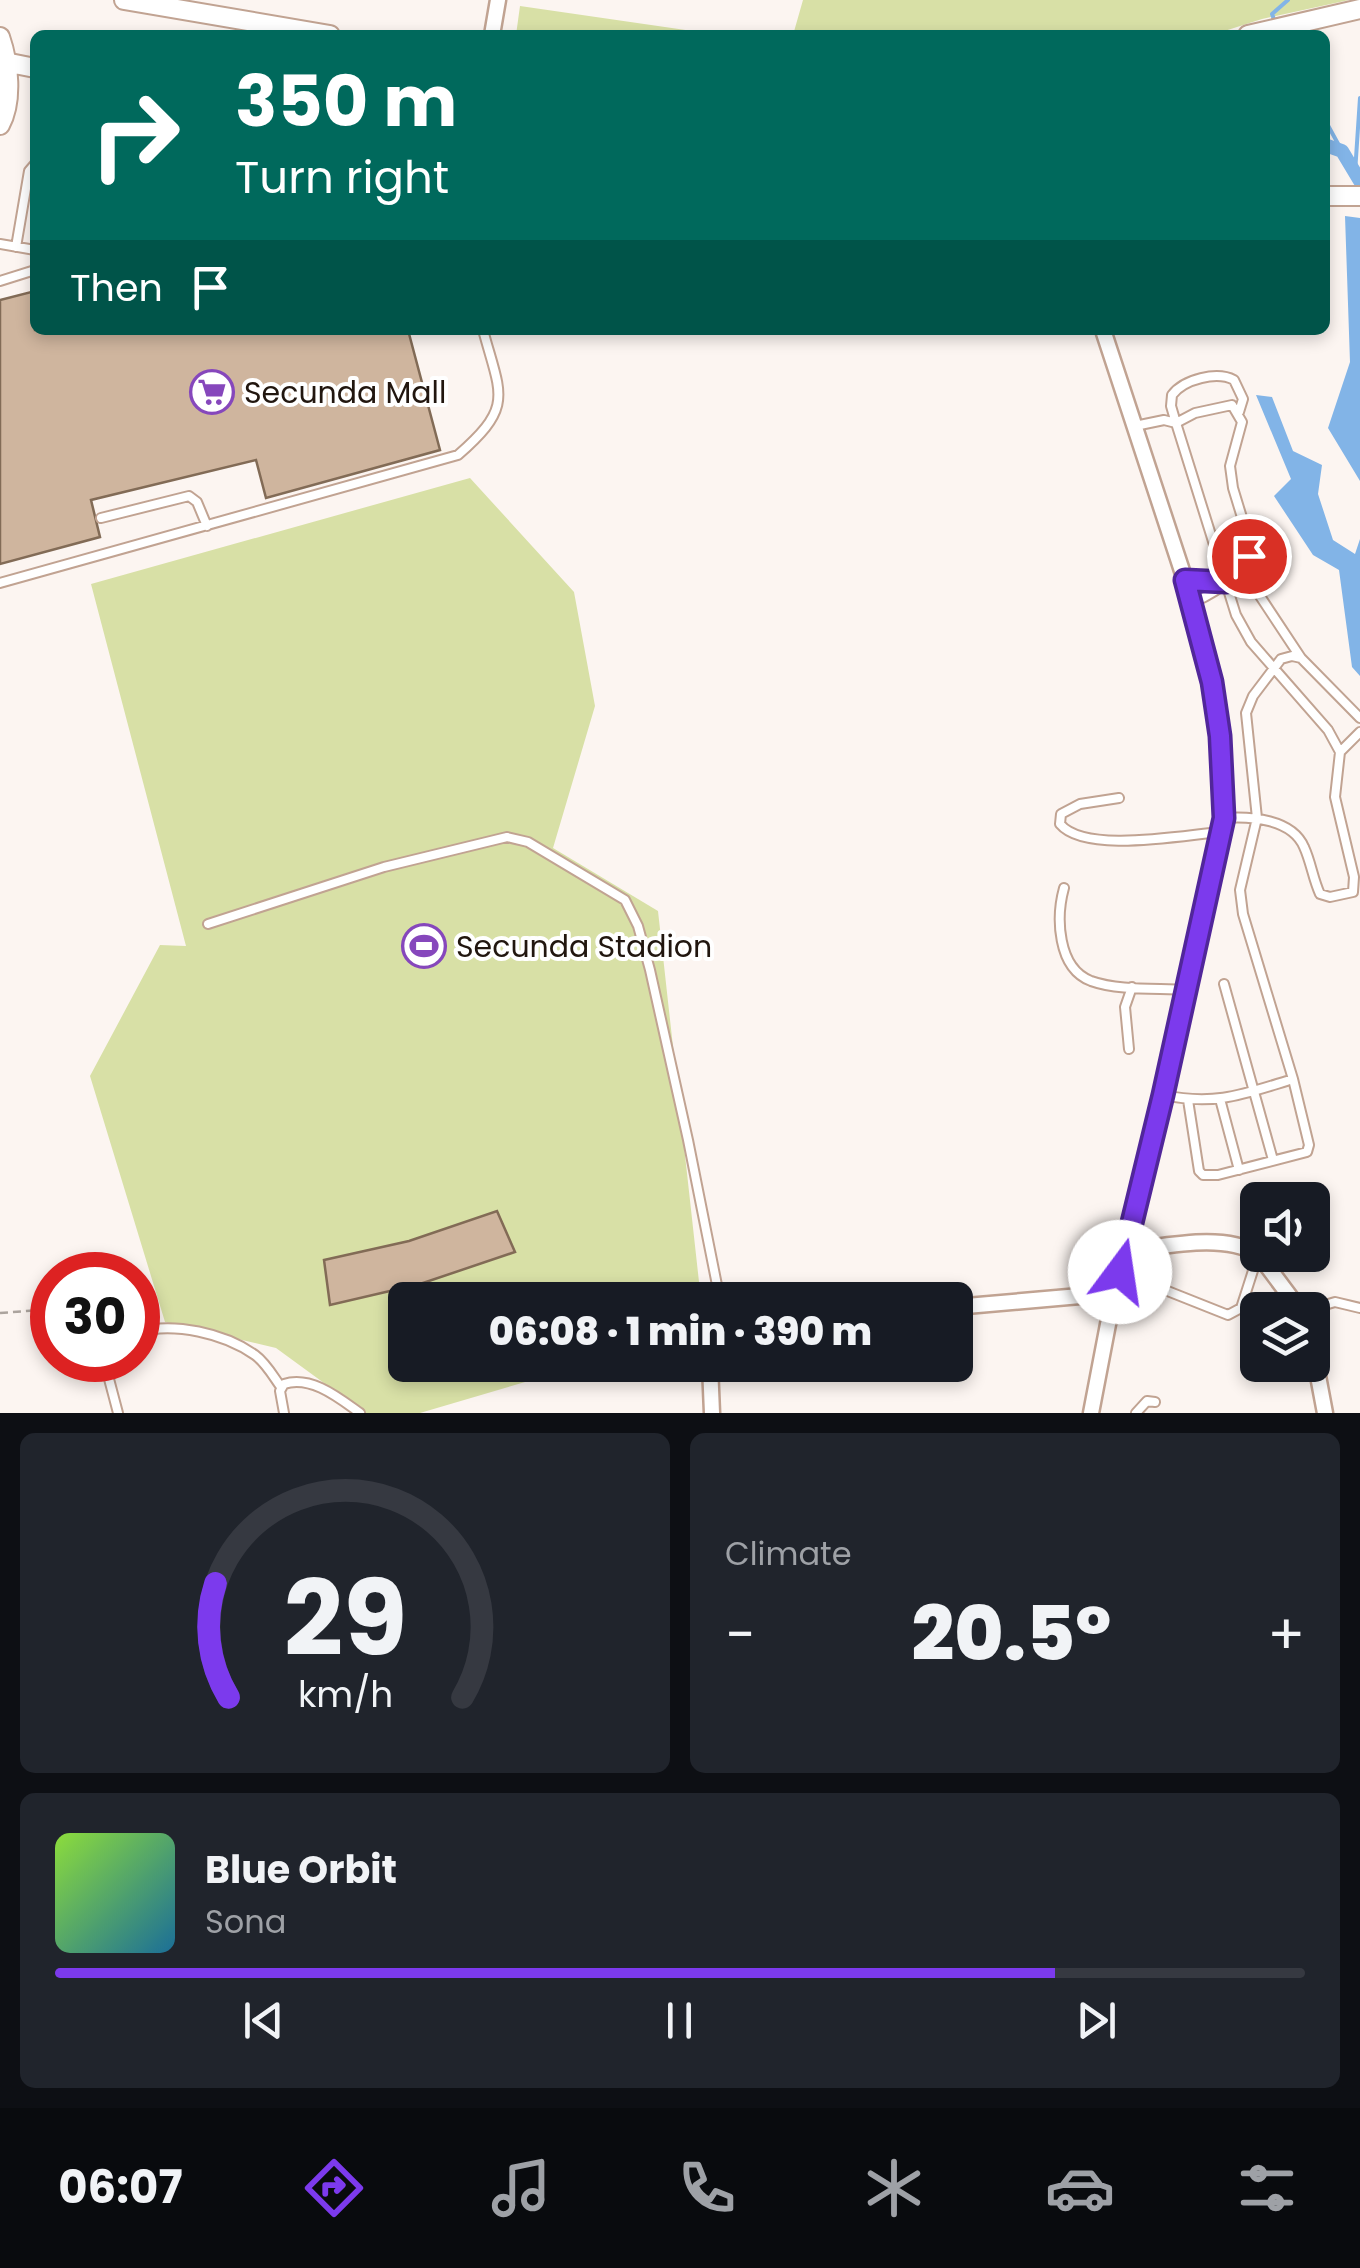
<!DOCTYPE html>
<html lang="en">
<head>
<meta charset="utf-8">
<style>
  body { margin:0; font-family:Poppins,sans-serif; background:#20242c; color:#f1f3f6; height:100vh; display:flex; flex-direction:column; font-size:38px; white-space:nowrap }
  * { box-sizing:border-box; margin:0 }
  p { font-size:32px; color:#9ea1a6 }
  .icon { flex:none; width:55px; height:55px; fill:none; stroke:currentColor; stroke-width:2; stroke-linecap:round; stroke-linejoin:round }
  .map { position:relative; height:1413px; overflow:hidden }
  .details { display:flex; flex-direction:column; gap:20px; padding:20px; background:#0d0f14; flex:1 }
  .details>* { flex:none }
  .banner { position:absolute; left:30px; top:30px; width:1300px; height:305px; border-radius:15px; box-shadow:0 5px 15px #0003; background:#00695c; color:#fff; overflow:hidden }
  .controls { position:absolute; left:1240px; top:1182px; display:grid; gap:20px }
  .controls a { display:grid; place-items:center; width:90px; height:90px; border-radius:15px; background:#171b24; box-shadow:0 5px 15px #0003; font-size:50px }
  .speed { position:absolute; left:30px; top:1252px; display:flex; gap:20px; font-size:50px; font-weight:700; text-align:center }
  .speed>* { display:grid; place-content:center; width:130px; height:130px; border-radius:50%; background:#171b24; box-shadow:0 5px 15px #0003; line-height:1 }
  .speed .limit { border:15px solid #d22; background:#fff; color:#111 }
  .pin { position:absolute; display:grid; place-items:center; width:85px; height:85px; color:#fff; margin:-42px; border:5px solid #fff; border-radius:50%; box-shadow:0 2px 10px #0007 }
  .me { position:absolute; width:110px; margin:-55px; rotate:14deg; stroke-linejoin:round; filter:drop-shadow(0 0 8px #0008) }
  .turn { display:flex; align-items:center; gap:35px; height:210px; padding:0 40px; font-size:45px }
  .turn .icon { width:130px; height:130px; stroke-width:2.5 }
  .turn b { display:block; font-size:70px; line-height:85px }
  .then { display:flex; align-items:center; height:95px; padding:0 40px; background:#0003; gap:20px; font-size:38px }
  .big { font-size:75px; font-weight:800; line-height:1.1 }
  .details .widget { flex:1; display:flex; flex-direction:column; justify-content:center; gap:15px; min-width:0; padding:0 35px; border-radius:15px; background:#20242c }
  .details .dial { align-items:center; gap:0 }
  .dial svg { height:260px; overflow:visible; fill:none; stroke:#363941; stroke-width:7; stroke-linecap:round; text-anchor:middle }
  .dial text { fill:#f1f3f6; stroke:none }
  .song { display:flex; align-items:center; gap:30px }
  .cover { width:120px; height:120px; border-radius:15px; background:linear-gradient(135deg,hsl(90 70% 55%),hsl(200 70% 35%)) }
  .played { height:10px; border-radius:5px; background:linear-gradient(90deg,#7c3aed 80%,#363941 80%) }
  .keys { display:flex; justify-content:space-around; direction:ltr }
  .heat { display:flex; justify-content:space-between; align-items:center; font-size:55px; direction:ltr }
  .details .tiles { flex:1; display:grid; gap:20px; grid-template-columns:1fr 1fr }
  .widget:last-child { grid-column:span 2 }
  .trip { position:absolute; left:388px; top:1282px; width:585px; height:100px; border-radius:15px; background:#171b24; box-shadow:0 5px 15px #0003; font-weight:800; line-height:100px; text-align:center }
  .menu { display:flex; height:160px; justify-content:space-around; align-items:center; background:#090b0e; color:#9ea1a6 }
  .menu .icon { width:70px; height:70px }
  .menu .selected { color:#7c3aed }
  .menu b { font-size:45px; color:#f1f3f6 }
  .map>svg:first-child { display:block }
  .green { fill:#d8e0a6 }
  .water { fill:#82b4e7 }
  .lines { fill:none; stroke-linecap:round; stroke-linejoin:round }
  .stream { stroke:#82b4e7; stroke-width:4 }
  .canal { stroke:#82b4e7; stroke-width:14 }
  .building { fill:#cfb59e; stroke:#826b56; stroke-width:2.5 }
  .service-casing { stroke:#c1a392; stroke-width:12 }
  .minor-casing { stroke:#c1a392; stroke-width:19 }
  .tertiary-casing { stroke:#c1a392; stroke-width:22 }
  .path { stroke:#aca49e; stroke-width:2.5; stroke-dasharray:8 5; stroke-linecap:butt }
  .service { stroke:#fff; stroke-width:8 }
  .minor { stroke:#fff; stroke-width:14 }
  .tertiary { stroke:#fff; stroke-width:18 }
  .route-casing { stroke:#51269a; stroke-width:25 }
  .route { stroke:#7c3aed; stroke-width:18 }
  .labels { text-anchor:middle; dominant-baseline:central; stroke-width:8; stroke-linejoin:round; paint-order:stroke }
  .poi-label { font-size:30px; fill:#21160f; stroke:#fff; text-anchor:start }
</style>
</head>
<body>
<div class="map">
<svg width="1360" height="1413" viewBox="0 0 1360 1413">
  <rect width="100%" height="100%" fill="#fcf5f1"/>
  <path class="green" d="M803 0H1349L1262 19 1212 35H793Z
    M520 6 720 35H516Z
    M470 478 574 592 595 706 553 848 658 911 701 1300H405V1365H583L420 1413H365L276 1348 165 1322 90 1076 160 945 186 946 91 584Z"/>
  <path class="water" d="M1345 216 1360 218V481L1328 428 1350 362Z
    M1256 395 1272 397 1293 451 1322 465 1318 494 1333 540 1355 554 1360 539V676L1352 667 1339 570 1313 555 1274 496 1291 479Z"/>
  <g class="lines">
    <path class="stream" d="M1275 22 1272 14 1288 0
      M1325 120 1342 151
      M1355 173 1360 98"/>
    <path class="canal" d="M1325 145 1342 151 1360 181"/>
  </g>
  <path class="building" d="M35 291V330H279L282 333 293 330H408L440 450 266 498 256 460 91 500 100 537 0 564V300Z
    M497 1211 515 1252 420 1284 330 1305 324 1260 409 1241Z"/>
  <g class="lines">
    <g class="service-casing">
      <path id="service" d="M0 244 35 250
        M16 247 29 171 35 164
        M0 281 35 270
        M1176 423 1171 406 1172 395C1184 379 1217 371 1234 380L1243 399 1239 412
        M1135 426 1164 420 1176 423
        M101 518 189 496 197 502 207 526
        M1185 580H1215L1256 590 1301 658
        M0 583 458 455C514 406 501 396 483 330
        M1192 603C1217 592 1244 575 1251 547L1233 488 1230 466 1242 422 1232 405 1195 413 1176 423 1236 615 1251 642 1328 730 1340 752 1335 797 1354 877 1353 892 1330 897 1320 894C1313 879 1311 862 1304 847 1292 819 1251 816 1224 818
        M1340 752 1360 732
        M1119 798 1080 804 1061 814 1060 824C1085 854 1183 835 1220 832
        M1064 888C1056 917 1057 968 1091 981 1119 991 1157 988 1187 990
        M208 924 384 867 507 837 528 842 625 900 638 926 650 970 688 1140 720 1300
        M1224 984 1273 1160
        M1129 1049 1125 1007 1132 987
        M1163 1095C1216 1106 1244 1094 1293 1079
        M1220 1099 1239 1170
        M1188 1100 1199 1171 1203 1175H1218L1307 1152 1309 1145 1293 1079 1243 914 1240 890 1257 818 1246 713 1253 696 1281 659 1292 656 1301 658 1360 718
        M1165 1290 1228 1315 1241 1308 1258 1255
        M1308 1310 1335 1302 1360 1308
        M138 1332C174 1322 224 1333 255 1355 266 1363 273 1376 281 1387
        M104 1360 118 1413
        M284 1413 280 1391 284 1384C311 1375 339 1398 360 1413
        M1136 1413 1147 1401 1155 1402"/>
    </g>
    <g class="minor-casing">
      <path id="minor" d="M492 35 498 0
        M1125 1251C1164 1247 1222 1232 1258 1254
        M1259 1255 1300 1310
        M955 1307 1114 1293
        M1312 1344 1325 1413
        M710 1365 712 1413
        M1091 1413 1114 1293 1163 1095 1224 818 1220 737 1212 682 1185 580 1103 330"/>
    </g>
    <g class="tertiary-casing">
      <path id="tertiary" d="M124 0 330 35
        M1248 35 1360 9
        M0 37C9 63 13 101 0 125
        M0 61 35 68
        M1325 196H1360"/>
    </g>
    <path class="path" d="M0 1313 52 1309"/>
    <use href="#service" class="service"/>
    <use href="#minor" class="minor"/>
    <use href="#tertiary" class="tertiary"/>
  </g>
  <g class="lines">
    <g class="route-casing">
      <path id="route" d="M1120 1272 1163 1095 1224 818 1220 736 1212 682 1185 580 1226 582 1249 556"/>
    </g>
    <use href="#route" class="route"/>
  </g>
  <defs>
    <g id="supermarket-ring" transform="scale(2.25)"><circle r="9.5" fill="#fff" stroke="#8647bc" stroke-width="1.5"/><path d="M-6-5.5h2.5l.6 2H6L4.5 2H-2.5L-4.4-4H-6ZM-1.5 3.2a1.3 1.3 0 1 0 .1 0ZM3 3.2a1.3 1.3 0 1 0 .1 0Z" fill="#8647bc"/></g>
    <g id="stadium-ring" transform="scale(2.25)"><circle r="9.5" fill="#fff" stroke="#8647bc" stroke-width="1.5"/><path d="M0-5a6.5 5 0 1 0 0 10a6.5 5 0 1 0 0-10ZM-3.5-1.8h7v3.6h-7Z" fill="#8647bc"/></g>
  </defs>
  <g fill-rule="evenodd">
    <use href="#supermarket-ring" x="212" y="392"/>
    <use href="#stadium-ring" x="424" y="946"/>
  </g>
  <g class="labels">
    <g class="poi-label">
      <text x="244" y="392">Secunda Mall</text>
      <text x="456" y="946">Secunda Stadion</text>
    </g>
  </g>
</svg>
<div class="controls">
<a><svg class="icon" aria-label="sound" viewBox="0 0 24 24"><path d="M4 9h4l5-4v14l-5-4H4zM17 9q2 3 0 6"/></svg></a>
<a><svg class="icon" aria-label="layers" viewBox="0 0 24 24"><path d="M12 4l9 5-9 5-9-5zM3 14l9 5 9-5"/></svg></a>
</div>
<div class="speed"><div class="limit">30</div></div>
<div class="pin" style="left:1249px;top:556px;background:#d93025"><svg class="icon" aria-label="arrive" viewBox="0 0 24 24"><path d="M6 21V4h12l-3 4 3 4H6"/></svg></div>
<svg class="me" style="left:1120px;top:1272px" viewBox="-20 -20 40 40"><circle r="19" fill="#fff"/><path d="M0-13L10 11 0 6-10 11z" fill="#7c3aed"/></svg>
<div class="trip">06:08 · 1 min · 390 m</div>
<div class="banner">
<div class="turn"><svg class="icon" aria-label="right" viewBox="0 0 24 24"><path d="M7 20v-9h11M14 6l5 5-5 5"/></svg><div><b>350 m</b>Turn right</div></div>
<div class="then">Then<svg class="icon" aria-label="arrive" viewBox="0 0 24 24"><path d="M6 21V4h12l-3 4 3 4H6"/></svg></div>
</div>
</div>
<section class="details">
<div class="tiles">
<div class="widget dial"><svg viewBox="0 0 100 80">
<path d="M14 69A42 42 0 1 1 86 69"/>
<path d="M14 69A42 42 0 0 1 10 34" stroke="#7c3aed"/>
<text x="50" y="56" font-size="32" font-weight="700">29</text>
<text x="50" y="72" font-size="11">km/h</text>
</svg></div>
<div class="widget"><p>Climate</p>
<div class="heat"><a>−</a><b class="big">20.5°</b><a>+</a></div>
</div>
<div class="widget">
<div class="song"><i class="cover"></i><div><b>Blue Orbit</b><p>Sona</p></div></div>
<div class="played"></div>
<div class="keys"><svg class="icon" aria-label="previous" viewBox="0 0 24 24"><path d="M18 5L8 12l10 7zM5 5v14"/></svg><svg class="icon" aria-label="pause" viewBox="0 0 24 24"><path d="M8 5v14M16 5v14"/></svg><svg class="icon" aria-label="next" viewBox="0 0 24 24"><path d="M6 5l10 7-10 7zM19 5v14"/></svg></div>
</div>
</div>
</section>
<nav class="menu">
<b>06:07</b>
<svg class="icon selected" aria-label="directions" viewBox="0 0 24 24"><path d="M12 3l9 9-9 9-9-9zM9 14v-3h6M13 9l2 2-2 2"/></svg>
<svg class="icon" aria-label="music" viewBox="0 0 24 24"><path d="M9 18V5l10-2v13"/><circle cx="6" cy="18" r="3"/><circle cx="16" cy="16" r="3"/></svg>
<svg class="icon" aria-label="phone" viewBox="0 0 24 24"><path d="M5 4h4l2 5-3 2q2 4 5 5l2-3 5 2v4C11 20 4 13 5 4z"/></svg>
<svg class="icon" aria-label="climate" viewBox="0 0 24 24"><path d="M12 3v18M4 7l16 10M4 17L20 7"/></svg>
<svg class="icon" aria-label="car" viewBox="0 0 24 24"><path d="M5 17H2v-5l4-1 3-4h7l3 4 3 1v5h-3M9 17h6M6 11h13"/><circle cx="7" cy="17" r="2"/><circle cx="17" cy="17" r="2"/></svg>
<svg class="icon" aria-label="filters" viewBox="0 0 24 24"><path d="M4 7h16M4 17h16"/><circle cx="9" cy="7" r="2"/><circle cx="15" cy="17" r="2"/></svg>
</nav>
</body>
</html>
